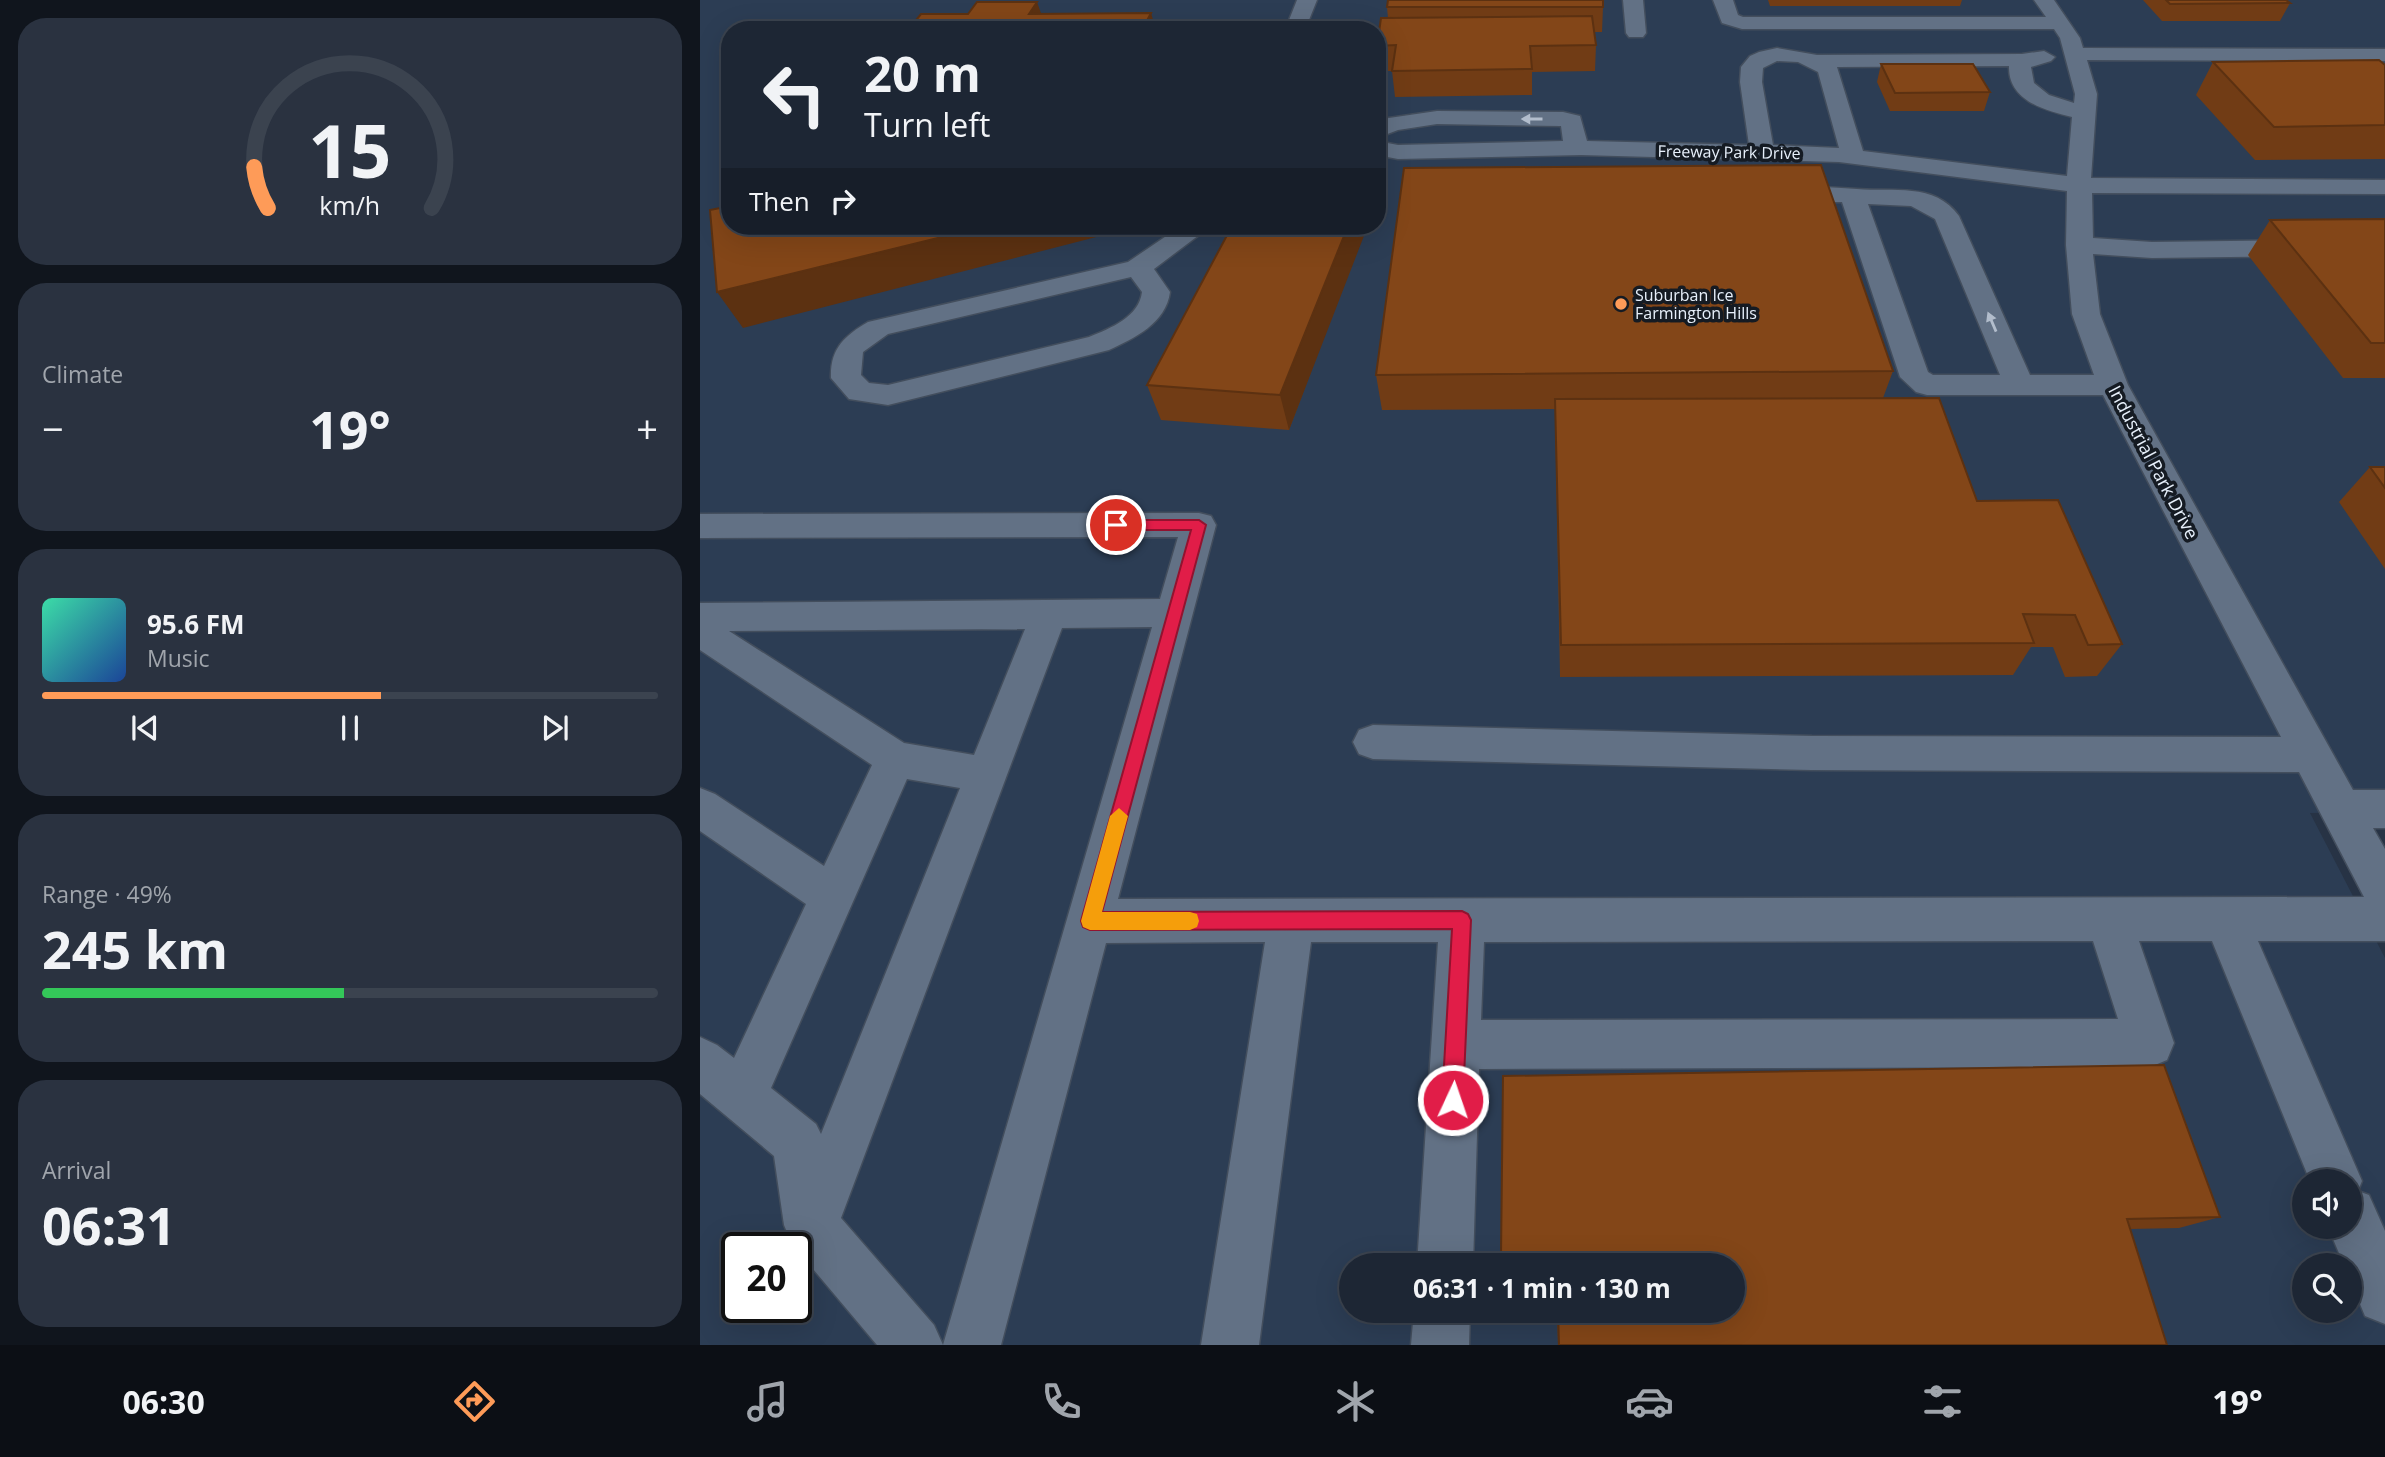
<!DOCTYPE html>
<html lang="en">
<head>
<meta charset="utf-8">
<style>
  body { margin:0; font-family:"Open Sans",sans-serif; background:#2a3240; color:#f1f3f6; height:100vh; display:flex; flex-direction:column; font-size:26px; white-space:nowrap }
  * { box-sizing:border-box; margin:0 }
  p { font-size:23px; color:#a0a5ac }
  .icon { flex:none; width:38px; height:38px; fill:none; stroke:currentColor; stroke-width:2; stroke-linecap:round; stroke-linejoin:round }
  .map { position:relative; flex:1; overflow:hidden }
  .panel { display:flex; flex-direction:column; gap:18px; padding:18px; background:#10151d; width:700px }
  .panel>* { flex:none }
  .banner { position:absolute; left:21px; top:21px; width:665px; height:214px; border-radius:28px; box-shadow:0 7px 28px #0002,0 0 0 2px #3b434f; background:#1d2634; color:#f1f3f6; overflow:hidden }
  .tools { position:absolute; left:1592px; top:1169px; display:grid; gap:14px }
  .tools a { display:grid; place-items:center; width:70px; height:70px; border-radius:50%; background:#1d2634; box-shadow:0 7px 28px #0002,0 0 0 2px #3b434f; font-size:35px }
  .speed { position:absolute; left:21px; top:1232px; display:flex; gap:14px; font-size:35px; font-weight:700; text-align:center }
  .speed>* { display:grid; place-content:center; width:91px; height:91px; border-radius:50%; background:#1d2634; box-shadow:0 7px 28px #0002,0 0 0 2px #3b434f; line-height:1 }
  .speed .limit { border:4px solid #111; border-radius:10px; background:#fff; color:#111 }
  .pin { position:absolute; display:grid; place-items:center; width:60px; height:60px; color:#fff; margin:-30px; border:4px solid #fff; border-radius:50%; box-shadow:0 2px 7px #0007 }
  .me { position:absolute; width:77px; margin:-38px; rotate:3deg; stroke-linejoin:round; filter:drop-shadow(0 0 5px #0008) }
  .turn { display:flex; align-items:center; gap:24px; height:147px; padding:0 28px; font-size:32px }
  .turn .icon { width:91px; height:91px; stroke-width:2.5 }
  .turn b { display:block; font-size:49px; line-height:60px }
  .then { display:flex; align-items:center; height:66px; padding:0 28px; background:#0003; gap:14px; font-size:26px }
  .big { font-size:52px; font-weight:700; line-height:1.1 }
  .panel .tile { flex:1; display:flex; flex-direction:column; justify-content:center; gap:10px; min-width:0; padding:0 24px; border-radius:28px; background:#2a3240 }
  .panel .dial { align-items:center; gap:0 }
  .dial svg { height:182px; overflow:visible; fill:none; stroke:#3b434f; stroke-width:7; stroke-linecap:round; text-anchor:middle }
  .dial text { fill:#f1f3f6; stroke:none }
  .song { display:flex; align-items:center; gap:21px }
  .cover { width:84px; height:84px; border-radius:10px; background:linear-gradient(135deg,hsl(160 70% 55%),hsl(220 70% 35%)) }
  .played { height:7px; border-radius:4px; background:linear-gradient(90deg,#fe9b58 55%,#3b434f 55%) }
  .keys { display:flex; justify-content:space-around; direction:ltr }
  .heat { display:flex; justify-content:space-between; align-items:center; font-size:38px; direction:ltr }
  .charge { height:10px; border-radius:5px; background:linear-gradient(90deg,#34c759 49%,#3b434f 0) }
  .trip { position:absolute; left:639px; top:1253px; width:406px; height:70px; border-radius:35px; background:#1d2634; box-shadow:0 7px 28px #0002,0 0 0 2px #3b434f; font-weight:700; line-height:70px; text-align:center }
  .menu { display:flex; height:112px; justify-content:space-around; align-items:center; background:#0c0f15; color:#a0a5ac }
  .menu .icon { width:49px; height:49px }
  .menu .on { color:#fe9b58 }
  .menu b { font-size:32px; color:#f1f3f6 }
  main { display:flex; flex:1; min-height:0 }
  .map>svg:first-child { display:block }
  .built { fill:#2c3d54; fill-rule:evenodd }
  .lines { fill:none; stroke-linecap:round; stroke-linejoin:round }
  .minor-casing { stroke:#434e5d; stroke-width:3 }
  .minor { fill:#627185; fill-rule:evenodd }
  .wall { fill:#713c15 }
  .shaded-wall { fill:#5c3111 }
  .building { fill:#834618; stroke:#5c3111; stroke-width:2 }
  .oneway { fill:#b2bdcc }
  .route { fill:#e11d48; stroke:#92132f; stroke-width:2 }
  .slow { fill:#f59e0b }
  .poi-dot { fill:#fe9b58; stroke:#151b23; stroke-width:2.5 }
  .labels { text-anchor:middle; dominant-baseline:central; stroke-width:7; stroke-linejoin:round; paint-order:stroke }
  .far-street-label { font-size:16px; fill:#e7f0fb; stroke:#151b23 }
  .far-poi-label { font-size:16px; fill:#e7f0fb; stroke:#151b23; text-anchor:start }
  .street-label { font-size:18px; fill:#e7f0fb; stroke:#151b23 }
</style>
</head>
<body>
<main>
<section class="panel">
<div class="tile dial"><svg viewBox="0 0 100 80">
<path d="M14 69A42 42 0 1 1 86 69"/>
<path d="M14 69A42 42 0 0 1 8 51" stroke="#fe9b58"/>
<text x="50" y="56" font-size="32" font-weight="700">15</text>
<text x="50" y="72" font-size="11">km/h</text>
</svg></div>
<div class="tile"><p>Climate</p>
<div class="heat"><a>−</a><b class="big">19°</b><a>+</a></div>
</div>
<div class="tile">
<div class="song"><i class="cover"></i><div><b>95.6 FM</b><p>Music</p></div></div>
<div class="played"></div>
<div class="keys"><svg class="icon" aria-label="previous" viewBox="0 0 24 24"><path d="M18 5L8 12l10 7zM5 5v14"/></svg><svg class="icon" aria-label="pause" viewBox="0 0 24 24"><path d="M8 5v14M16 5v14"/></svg><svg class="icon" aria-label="next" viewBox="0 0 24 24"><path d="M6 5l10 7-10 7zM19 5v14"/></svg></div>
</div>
<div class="tile"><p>Range · 49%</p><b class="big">245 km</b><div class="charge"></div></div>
<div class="tile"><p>Arrival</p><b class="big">06:31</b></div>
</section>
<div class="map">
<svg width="1685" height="1345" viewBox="0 0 1685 1345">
  <rect width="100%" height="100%" fill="#273345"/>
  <path class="built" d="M0 0H1685V819L1681 812 1610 813 1685 958V1345H0ZM30 30H677V226H30ZM1605 1181H1650V1227H1605ZM37 1248H96V1307H37ZM651 1265H1032V1311H651ZM1605 1265H1650V1311H1605Z"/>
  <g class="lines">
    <g class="minor-casing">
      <path id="minor" d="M597 0H617L605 30H585Z
        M923 0H943L946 33 943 37H929L926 33Z
        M1013 0H1033L1038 15 1043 17H1346L1334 0H1354L1380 38 1383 48 1685 49V61L1387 60 1397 94 1391 178 1685 180V194L1392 193 1393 238 1452 242 1685 239V255L1452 258 1393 254 1400 314 1428 385 1653 790H1685V828H1673L1685 849V941H1558L1662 1181 1658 1191 1669 1195 1685 1231V1324L1665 1316 1650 1280V1265H1644L1628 1227H1650V1181H1610L1512 941H1439L1474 1043 1467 1060 1450 1067 779 1069 773 1265H717L738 942H611L559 1345H501L565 942 406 943 301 1345H243L452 627 362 628 141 1218 234 1325 243 1345H177L92 1244 84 1225 74 1156 0 1094V1037L17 1045 34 1058 106 904 0 831V788L15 794 124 866 172 765 0 650V603L460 599 478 537 0 538V514L499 513 511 516 516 525 418 899 1664 897 1599 772 1112 770 673 759 659 754 653 742 659 730 673 725 1112 736 1581 737 1403 395H1227L1216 392 1200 377 1142 202H1080L1071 199 1067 194 1071 189 1080 186C1106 186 1131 187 1157 189 1192 192 1235 182 1259 216L1330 375H1394L1372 314 1366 245 1367 191 1139 162 881 155 698 159 677 155V141L698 145 863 141 861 126 737 124 698 130 677 138V122L682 119 737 111 863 112 880 116 887 141 1049 145 1040 82 1041 67 1050 56 1059 52 1077 48 1117 55 1322 54 1344 51 1355 57 1351 61 1331 67 1334 83 1349 95 1374 103 1375 94 1360 38 1354 29H1042L1022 23ZM1077 61 1098 62 1118 72 1139 148 1073 145 1062 82 1063 68ZM1309 66C1308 101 1345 110 1372 117L1367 176 1163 151 1137 67ZM1168 204 1211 206 1235 219 1300 375H1233L1228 372ZM325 629 274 755 204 743 29 631ZM207 779 260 788 121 1134 116 1124 71 1088ZM1393 941 1418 1019 781 1020 784 942Z
        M481 226H511L454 269 470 292C466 323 435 338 409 350L188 405 149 399 131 378C130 349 144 336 168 322L428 262ZM431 277 442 292C439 317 411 328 389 337L188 385 169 383 161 375 163 352 188 334Z
        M714 1311H770L769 1345H711Z"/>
    </g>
    <use href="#minor" class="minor"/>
  </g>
  <path class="wall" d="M1068 0H1262L1260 6H1070Z
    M1443 0H1586L1590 3 1580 21H1462Z
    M687 7H903L902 32H894L896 45 895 71 832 72V95L695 97 692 71H679L677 54V39L688 18Z
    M1513 62 1685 65V159L1555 160 1496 95Z
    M1181 64 1290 92 1284 111H1190L1177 82Z
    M1685 219V378H1643L1548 255 1570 220Z
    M532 226H666L589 430 461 420 447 385Z
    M1193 371 1183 398 1277 501 1422 644 1397 676 1365 677 1353 647H1331L1313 675 860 677 855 409 682 410 676 375Z
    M1670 467H1685V569L1639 502Z
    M803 1076 1520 1217 1479 1228 1430 1229 1467 1345H858L857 1311H1032V1265H804L801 1256Z"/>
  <path class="shaded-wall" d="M337 2 347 30 329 14Z
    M451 13 456 30H442Z
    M287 226H439L43 328 17 292Z
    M648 226H666L667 228 589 430 580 395Z"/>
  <path class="building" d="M688 0H903V7H687Z
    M1466 0H1586L1590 3 1470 4Z
    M277 2H337L329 14 451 13 442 30H208L221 14H268Z
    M892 16 896 45 830 46 832 69 692 71 696 45 677 46 681 18Z
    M1679 60 1685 65V125L1574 127 1513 62Z
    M1181 64H1273L1290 92 1195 93Z
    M1121 165 1193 371 676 375 704 168Z
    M30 206V226H287L17 292 10 210Z
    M1685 219V343H1671L1570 220Z
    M532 226H648L580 395 447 385Z
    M1239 398 1277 501 1358 500 1422 644 1388 645 1375 615 1323 614 1334 643 861 645 855 399Z
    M1670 467H1685V488Z
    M1464 1065 1520 1217 1427 1219 1467 1345H859L858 1311H1032V1265H857V1256H801L803 1076Z"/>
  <defs><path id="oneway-solid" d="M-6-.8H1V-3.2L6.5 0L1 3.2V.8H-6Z" transform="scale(1.75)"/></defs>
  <g class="oneway">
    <use href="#oneway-solid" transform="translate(832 119) rotate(-180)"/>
    <use href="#oneway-solid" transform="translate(1292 322) rotate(-113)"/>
  </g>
  <path class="route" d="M416 520H499L506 525 402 912 762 911 768 914 771 920 763 1100 760 1107 753 1110 745 1107 742 1100 752 929 390 930 383 927 381 921 491 530H416L409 525Z"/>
  <path class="slow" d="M419 808 428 816 402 912H490L497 914 499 921 497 927 490 930H390L383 927 381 921 410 816Z"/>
  <circle class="poi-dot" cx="921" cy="304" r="7"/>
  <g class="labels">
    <g class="far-street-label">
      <text transform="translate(1029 152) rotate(1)">Freeway Park Drive</text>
    </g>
    <g class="far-poi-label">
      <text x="935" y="295">Suburban Ice<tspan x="935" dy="18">Farmington Hills</tspan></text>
    </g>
    <g class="street-label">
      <text transform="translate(1454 462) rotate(62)">Industrial Park Drive</text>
    </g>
  </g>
</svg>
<div class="tools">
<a><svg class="icon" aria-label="sound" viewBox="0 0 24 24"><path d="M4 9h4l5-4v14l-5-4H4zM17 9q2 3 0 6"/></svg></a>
<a><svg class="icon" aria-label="search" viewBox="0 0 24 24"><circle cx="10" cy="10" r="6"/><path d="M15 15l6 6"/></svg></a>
</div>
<div class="speed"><div class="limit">20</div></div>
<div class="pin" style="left:416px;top:525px;background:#d93025"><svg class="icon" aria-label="arrive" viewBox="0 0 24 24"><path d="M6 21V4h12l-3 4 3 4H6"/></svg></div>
<svg class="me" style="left:753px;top:1100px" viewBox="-20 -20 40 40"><circle r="17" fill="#e11d48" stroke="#fff" stroke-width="3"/><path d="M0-11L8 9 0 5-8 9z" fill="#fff"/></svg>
<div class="trip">06:31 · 1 min · 130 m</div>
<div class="banner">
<div class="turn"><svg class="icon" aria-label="left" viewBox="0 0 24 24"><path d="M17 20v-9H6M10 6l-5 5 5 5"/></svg><div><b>20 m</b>Turn left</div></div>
<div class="then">Then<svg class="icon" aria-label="right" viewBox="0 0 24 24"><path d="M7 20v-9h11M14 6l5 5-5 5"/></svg></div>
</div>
</div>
</main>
<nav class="menu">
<b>06:30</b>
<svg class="icon on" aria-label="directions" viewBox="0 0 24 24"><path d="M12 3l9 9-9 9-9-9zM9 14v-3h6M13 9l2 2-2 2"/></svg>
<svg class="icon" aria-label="music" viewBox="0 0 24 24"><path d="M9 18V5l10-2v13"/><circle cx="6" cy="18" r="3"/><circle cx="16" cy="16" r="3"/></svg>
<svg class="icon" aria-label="phone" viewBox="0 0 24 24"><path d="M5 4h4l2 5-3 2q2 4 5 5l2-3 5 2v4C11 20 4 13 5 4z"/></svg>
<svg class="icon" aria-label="climate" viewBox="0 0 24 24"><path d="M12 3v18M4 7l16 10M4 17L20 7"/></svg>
<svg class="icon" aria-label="car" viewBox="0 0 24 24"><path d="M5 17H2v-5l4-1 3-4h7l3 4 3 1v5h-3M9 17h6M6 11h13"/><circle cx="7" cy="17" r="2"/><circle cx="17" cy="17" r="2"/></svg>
<svg class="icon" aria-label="filters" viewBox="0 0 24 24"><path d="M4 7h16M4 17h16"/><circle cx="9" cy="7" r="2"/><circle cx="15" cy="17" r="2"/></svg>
<b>19°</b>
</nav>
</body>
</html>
